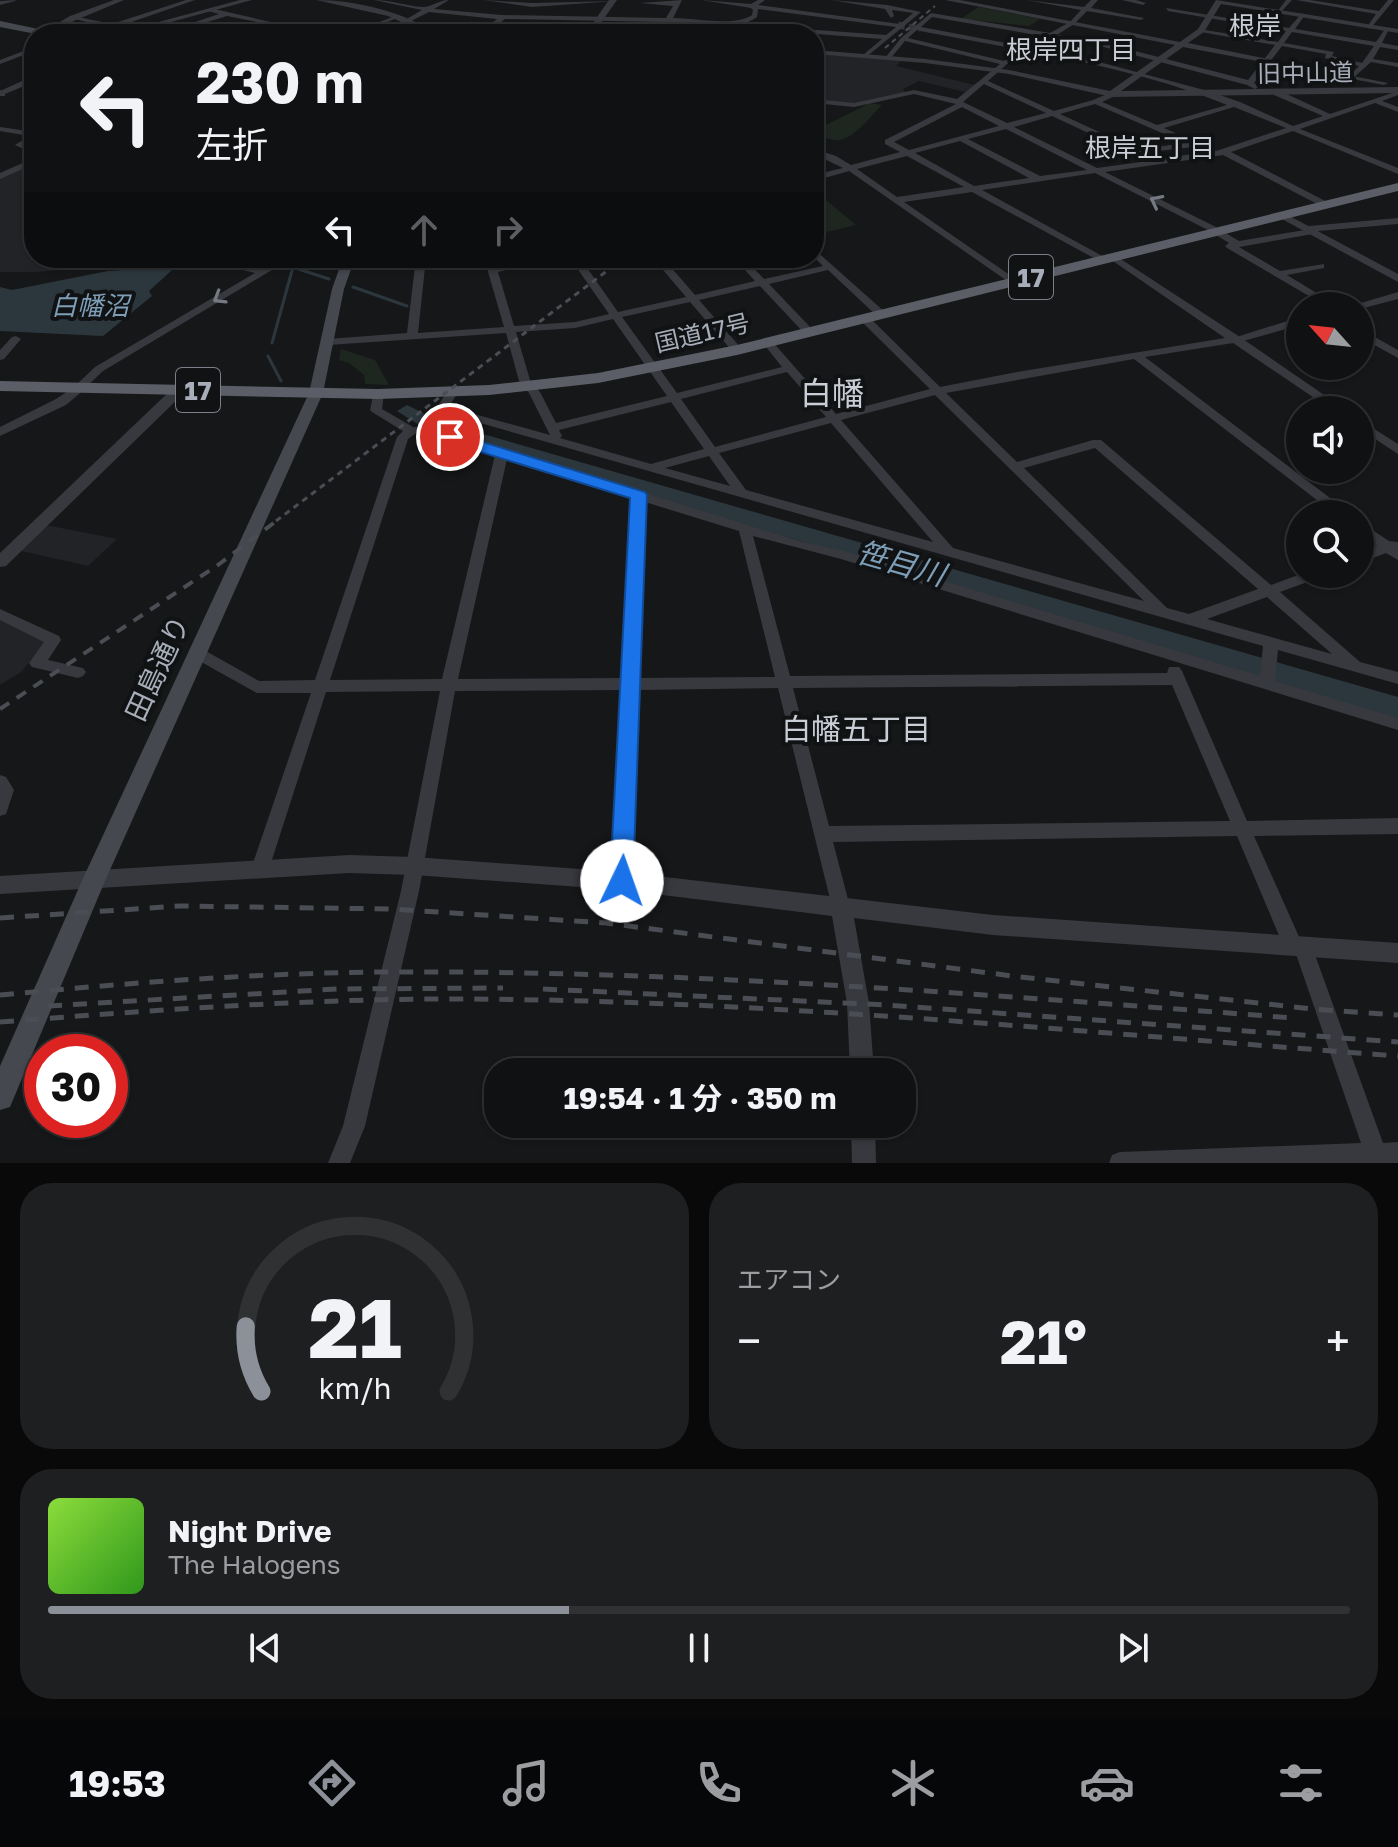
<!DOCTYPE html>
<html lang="ja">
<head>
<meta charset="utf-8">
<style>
  body { margin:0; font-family:"Golos Text","Noto Sans JP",sans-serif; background:#1e1f21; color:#f1f3f6; height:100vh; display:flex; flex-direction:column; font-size:30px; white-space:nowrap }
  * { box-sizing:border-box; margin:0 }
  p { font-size:26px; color:#9c9da0 }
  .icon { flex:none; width:44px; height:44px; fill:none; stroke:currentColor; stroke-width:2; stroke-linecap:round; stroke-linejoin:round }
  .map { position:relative; height:1163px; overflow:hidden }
  .panel { display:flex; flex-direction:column; gap:20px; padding:20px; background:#09090a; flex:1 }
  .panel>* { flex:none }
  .banner { position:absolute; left:24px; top:24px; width:800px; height:244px; border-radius:32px; box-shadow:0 2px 6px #0004,0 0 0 2px #303133; background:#101113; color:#f1f3f6; overflow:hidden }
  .needle { width:52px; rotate:297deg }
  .tools { position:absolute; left:1286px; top:292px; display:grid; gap:16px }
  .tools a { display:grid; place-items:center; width:88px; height:88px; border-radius:50%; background:#101113; box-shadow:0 2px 6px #0004,0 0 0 2px #303133; font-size:40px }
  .speed { position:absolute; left:24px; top:1034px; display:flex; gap:16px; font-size:40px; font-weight:700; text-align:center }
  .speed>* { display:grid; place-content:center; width:104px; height:104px; border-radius:50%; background:#101113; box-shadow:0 2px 6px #0004,0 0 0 2px #303133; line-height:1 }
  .speed .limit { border:12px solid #d22; background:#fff; color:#111 }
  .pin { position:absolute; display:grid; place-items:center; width:68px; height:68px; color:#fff; margin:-34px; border:4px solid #fff; border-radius:50%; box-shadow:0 2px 8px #0007 }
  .me { position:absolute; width:88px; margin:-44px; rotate:3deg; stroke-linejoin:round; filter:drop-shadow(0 0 6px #0008) }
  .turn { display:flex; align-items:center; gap:28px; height:168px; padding:0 40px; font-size:36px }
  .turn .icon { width:104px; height:104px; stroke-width:2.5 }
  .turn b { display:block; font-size:56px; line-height:68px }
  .lanes { display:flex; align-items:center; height:76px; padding:0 40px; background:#0003; justify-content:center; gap:40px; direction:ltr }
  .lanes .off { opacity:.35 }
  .big { font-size:60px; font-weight:700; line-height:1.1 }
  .panel .card { flex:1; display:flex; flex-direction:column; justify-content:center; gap:12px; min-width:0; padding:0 28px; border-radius:32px; background:#1e1f21 }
  .panel .dial { align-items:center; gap:0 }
  .dial svg { height:208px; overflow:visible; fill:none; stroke:#303133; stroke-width:7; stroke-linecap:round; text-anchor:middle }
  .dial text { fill:#f1f3f6; stroke:none }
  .song { display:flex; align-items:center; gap:24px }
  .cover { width:96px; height:96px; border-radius:12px; background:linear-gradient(135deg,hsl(90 70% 55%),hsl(110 70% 35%)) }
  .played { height:8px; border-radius:4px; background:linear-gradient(90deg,#8c9099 40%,#303133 40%) }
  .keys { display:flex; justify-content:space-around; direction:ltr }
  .heat { display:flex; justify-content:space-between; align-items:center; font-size:44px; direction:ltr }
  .panel .tiles { flex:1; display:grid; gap:20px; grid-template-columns:1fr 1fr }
  .card:last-child { grid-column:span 2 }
  .trip { position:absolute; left:484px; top:1058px; width:432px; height:80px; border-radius:32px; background:#101113; box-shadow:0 2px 6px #0004,0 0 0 2px #303133; font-weight:700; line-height:80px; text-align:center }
  .dock { display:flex; height:128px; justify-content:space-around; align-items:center; background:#060708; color:#9c9da0 }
  .dock .icon { width:56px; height:56px }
  .dock .active { color:#8c9099 }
  .dock b { font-size:36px; color:#f1f3f6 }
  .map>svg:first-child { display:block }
  .built { fill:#222326 }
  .green { fill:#1e271f }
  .water { fill:#2c373d }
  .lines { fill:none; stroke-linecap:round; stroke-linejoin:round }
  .stream { stroke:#2c373d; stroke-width:3 }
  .river { fill:#2c373d; fill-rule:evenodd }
  .minor-tunnel { stroke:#333539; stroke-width:7; stroke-dasharray:7 4; stroke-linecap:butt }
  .minor { fill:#37393e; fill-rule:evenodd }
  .tertiary { fill:#37393e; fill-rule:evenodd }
  .secondary { fill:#45484e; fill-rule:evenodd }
  .trunk { fill:#5b5e66; fill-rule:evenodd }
  .rail-far3 { stroke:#4a4d53; stroke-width:2; stroke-dasharray:5 4; stroke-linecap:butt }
  .rail-far2 { stroke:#4a4d53; stroke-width:3; stroke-dasharray:6 5; stroke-linecap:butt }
  .rail-far1 { stroke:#4a4d53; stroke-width:4; stroke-dasharray:11 9; stroke-linecap:butt }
  .rail { stroke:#4a4d53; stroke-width:5; stroke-dasharray:14 11; stroke-linecap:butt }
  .oneway { stroke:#757982 }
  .route { fill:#1a73e8; stroke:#114b97; stroke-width:2 }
  .labels { text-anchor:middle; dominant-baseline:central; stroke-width:8; stroke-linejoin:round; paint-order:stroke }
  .far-street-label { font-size:24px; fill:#a8aeb9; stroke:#111214 }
  .far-quarter-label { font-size:26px; fill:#c9cdd5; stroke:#111214 }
  .far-neighbourhood-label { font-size:26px; fill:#c9cdd5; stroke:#111214 }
  .shield { fill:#111214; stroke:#7b7f88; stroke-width:2 }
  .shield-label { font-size:26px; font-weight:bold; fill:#a8aeb9 }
  .far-water-label { font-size:26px; font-style:italic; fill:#7d9eb6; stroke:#111214 }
  .street-label { font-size:28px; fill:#a8aeb9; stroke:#111214 }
  .water-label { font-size:30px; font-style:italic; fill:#7d9eb6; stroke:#111214 }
  .neighbourhood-label { font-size:30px; fill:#c9cdd5; stroke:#111214 }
  .quarter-label { font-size:32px; fill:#c9cdd5; stroke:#111214 }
</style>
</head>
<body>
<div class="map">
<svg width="1398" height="1163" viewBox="0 0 1398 1163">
  <rect width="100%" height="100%" fill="#161719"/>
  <path class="built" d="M814 54 902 60 896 66 975 85 965 92 919 81 903 89 906 93 854 105 814 100Z
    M34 162V258H162L151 263 36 272H0V177Z
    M46 525 117 539 88 566 17 550Z
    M0 619 47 641 21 672 0 685Z"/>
  <path class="green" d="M978 7 1040 19 1029 26 961 19Z
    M870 103 882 105C871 115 856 137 840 140 831 141 824 135 814 138V131Z
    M821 196 856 225 814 235V198Z
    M341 349 375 360 389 385 365 384 364 375 349 363 339 360Z"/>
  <path class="water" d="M169 267 172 270 149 291 152 296 103 336 0 331V287L12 290 108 271Z"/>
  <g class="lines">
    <path class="stream" d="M265 258 275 261
      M283 264 329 279
      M283 264 294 258
      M169 267 186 258
      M353 287 407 306
      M272 343 293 267
      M268 356 281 381"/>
    <path class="river" d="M407 405 441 422 1398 697V719L427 430 397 411Z"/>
    <path class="minor-tunnel" d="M898 25 920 29"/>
    <path class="minor" d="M16 0 15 1 0 5V1Z
      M186 0H195L120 26 123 28 120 30 70 18 73 16 112 24Z
      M374 0C391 0 406 6 423 7 432 7 439 0 449 0L434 9 502 15 666 18 673 6 640 3 682 0 673 18C694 18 735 27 752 15L753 10 751 8 701 0 751 4 758 0H765L758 5 900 24 913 13 892 10 894 16 891 18 885 9 831 0 887 5 921 12 865 58 863 55 882 39 817 34H748L751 32 817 30 886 35 896 27 758 9 757 17C736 33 696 22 671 22L666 31 694 34H658L664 22 505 19 485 34H478L497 19 429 12 407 23 405 20 422 10Z
      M483 0 532 3 616 1 532 7Z
      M1026 0 1084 7 1091 0H1098L1091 8 1144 18 1141 20 1087 11 1074 24 1057 35 1100 42 1248 80 1275 45 1201 32 1199 29 1278 42 1286 31 1168 11 1166 8 1289 28 1302 13 1305 15 1295 29 1376 42 1385 29H1389L1382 43 1398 46V50L1380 47 1373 59 1398 63V67L1371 62 1352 79 1348 77 1359 66 1325 58 1326 54 1282 46 1254 83 1259 87 1255 89 1247 85 1100 46 932 17 921 27 1027 47 1031 45 1034 48 1084 58 1208 91 1240 102 1293 126 1323 116 1274 95V91H1280L1330 114 1398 91V95L1382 101 1398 107V112L1375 103 1300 129 1398 168V174L1293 131 1231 152 1329 203V207H1323L1223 155 1105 172 1214 226 1239 241 1305 230 1309 226 1398 218V224L1318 231 1313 234 1239 247 1280 271 1324 264V268L1287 275 1338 306H1326L1227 248 1225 246 1229 243 1208 230 1095 173 982 190 1106 258 1108 260 1103 263 972 192 904 202 1017 280V284L1013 285 849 171 814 181V175L843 168 814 154V149L836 156 851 165 900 152 885 144V140L956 104 914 94 854 107 814 103V99L854 103 914 90 957 99 1000 64 905 41 890 59 885 58 901 38 931 13 1050 33 1070 22 1081 10ZM917 30 920 31 1022 50 1004 61 908 38ZM1292 32 1374 46 1362 63 1332 56 1334 52 1284 43ZM1029 51C1095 64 1164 79 1227 105L1157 125 1102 102 1115 96V92H1112L1093 100 1054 111 988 81 1007 64ZM984 84 1046 113 1007 123 963 102ZM1095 104 1185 143 1157 147V151L1194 147 1206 152 1158 159 1060 114ZM962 107 999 126 909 150 894 142ZM1234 107 1286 128 1216 151 1164 128ZM1052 116 1148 161 1097 168 1014 127ZM1006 129 1087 170 1040 176 968 139ZM960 141 1029 178 974 186 915 153ZM907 156 964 187 897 197 857 169Z
      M1122 0H1136L1146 3 1143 5Z
      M1286 0H1292L1281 12H1277Z
      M1296 0H1310L1379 11 1388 0H1394L1370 29 1367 27 1376 14Z
      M210 8 275 23 296 34H288L264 24 237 34H228L257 22 227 16 169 34H159L219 14 208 11Z
      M395 16 400 17 357 34H348Z
      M34 47V51L0 64V60Z
      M31 77H34V82L0 96V91Z
      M0 127 34 132V139L25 145 34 149V154L15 145 29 136 0 131Z
      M34 158V164L0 179V173Z
      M814 249 886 313V317H878L828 270 769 284 813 330V334H805L760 286 699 300 741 348 742 350 737 353 733 352 690 302 622 317 677 393 782 367 762 342 767 339 771 340 836 414 930 389 861 321V317H869L940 387 1017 372 1225 338 1110 259V255L1113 254 1240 337 1346 410H1332L1233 343 1145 357 1351 514H1335L1134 359 946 393 1017 462 1093 440H1101L1271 585 1301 574H1323L1321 577 1280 592 1360 662 1398 672V684L1278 650 1275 681 1398 718V730L841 559 753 536 790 676 1167 673 1169 667H1179L1182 671 1247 821 1398 818V834L1254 836 1300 939 1303 938 1310 941 1383 1143 1398 1142V1163H1109L1112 1155 1120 1152 1361 1143 1296 954 1286 952 1237 836 833 842 850 907 847 913 841 916 835 913 832 907 778 688 638 690 631 881 628 887 622 889 616 887 613 881 623 690 455 691 419 891 365 1126 350 1163H328L343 1126 401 891 440 691 326 692 269 869 266 875 260 877 254 875 251 869 311 693H257L194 658 192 654 194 650H204L259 681 315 680 397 437 403 431 372 412 370 410 374 392 378 391 384 394 382 409 413 427 428 426 803 542 847 552 1260 676 1263 646 438 411 436 409 448 390 452 389 458 392 449 407 550 435 529 393 519 381 506 333 328 345 323 342 328 339 407 333 416 258H426L418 333 504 327 484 258H494L496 266 537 258H556L498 272 514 326 575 322 609 314 570 258H580L618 312 686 297 653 258H663L695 295 755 281 734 258H744L764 279 823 266 814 257ZM613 319 667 396 556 423 540 392 530 380 516 332 575 328ZM787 372 826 417 715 447 681 399ZM935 395 1144 601 953 548 841 420ZM671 402 704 449 651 464 560 438 562 436 559 430ZM831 423 933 542 746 490 719 453ZM423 433 495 455 442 679 330 680 408 439 415 434ZM1095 448 1258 589 1189 614 1167 608 1024 468ZM709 456 730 486 665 468ZM507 459 632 498 623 678 458 679ZM645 502 739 531 775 677 639 678ZM1267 597 1332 654 1207 619ZM1172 685 1230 821 829 826 793 688Z
      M194 258H212L262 269 280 258H292L103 371 83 390H75V386L95 367 255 273Z
      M1360 329 1398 350V358L1360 337Z
      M16 336 21 339 4 359 0 360V350L12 337Z
      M1360 420 1398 444V454L1360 429Z
      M1360 522 1389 541 1398 542V560L1386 553 1360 563V553L1377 546 1360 533Z
      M0 609 59 636 61 640 48 660 83 668 86 672 83 676 78 678 32 667 29 663 44 642 0 620Z
      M0 775 6 777 14 790 6 814 0 816Z"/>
    <path class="tertiary" d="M114 0H124L76 20 49 34 41 33 70 16Z
      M240 0H252L127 34H114Z
      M316 0C356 0 404 12 437 34H427L388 16Z
      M609 0H617L593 34H585Z
      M945 0H960L1180 42 1198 29 1216 0 1398 29V33L1221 4 1204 32 1188 43 1388 83 1384 85 1183 47 1121 91 1398 87V93L1112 97 1009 74 925 63 814 54V50L925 59 1009 70 1110 91 1175 45Z
      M0 90 5 92V96H0Z
      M1284 213 1398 274V282L1280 218 1279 216Z
      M1398 292V299L1360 309V306H1351Z
      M1300 317V325L1236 343 1230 339Z
      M79 384 86 388 66 405 0 436V427L56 399Z
      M179 386 186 390 184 393 6 566 0 567V553L174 387Z
      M349 855 414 857 622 872 993 915 1398 943V963L993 935 854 918 869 1003 874 1072H850L847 1003 832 916 622 890 414 875 349 873 0 894V876Z
      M851 1124H875L876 1163H852Z"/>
    <path class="secondary" d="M0 21 48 31 52 34H36L0 27Z
      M343 258H355L344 289 323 393 105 881 10 1107 0 1110V1066L85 874 309 393 332 289Z"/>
    <path class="trunk" d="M1398 183V191L737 355 598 383 489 395 378 399 0 391V381L378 389 489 385 598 373 737 345Z"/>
    <path class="rail-far3" d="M885 48 935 6"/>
    <path class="rail-far2" d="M276 521 624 258"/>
    <path class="rail-far1" d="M0 709 218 565 279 519"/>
    <path class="rail" d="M0 918 180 906 391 909 606 923 1020 977 1313 1009 1398 1015
      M543 989 887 1005 1398 1042
      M0 995C128 983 255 973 384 972 688 970 991 995 1294 1018
      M48 1006 337 989 503 988
      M0 1022C157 1010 314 998 471 999 781 1001 1089 1033 1398 1056"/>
  </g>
  <defs><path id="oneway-chevron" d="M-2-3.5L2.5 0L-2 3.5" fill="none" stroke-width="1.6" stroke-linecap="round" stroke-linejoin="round" transform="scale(2)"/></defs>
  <g class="oneway">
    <use href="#oneway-chevron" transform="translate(1156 201) rotate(-153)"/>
    <use href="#oneway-chevron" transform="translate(219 298) rotate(149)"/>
  </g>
  <path class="route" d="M450 432 645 492 647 495 633 881 630 889 622 892 613 889 610 881 630 498 445 441V434Z"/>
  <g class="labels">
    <g class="far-street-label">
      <text transform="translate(1305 72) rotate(-1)">旧中山道</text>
      <text transform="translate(702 332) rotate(-13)">国道17号</text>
    </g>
    <g class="far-quarter-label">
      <text x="1255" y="25">根岸</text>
    </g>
    <g class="far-neighbourhood-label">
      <text x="1071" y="49">根岸四丁目</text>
      <text x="1150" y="147">根岸五丁目</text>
    </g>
    <g class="shield">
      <rect x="1009" y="255" width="44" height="44" rx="6"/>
      <rect x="176" y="368" width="44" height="44" rx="6"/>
    </g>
    <g class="shield-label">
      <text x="1031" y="277">17</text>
      <text x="198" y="390">17</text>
    </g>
    <g class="far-water-label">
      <text x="90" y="305">白幡沼</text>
    </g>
    <g class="street-label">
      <text transform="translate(157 668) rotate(-65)">田島通り</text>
    </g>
    <g class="water-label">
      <text transform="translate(901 563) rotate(16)">笹目川</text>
    </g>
    <g class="neighbourhood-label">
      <text x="856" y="729">白幡五丁目</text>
    </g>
    <g class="quarter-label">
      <text x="832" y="393">白幡</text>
    </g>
  </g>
</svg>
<div class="tools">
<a><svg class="needle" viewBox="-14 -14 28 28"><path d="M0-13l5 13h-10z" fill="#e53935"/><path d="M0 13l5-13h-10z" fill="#9c9da0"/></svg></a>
<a><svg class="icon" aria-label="sound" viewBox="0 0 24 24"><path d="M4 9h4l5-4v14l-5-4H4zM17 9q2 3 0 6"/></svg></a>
<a><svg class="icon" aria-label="search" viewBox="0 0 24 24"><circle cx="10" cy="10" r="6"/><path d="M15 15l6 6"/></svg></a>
</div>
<div class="speed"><div class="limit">30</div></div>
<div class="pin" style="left:450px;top:437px;background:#d93025"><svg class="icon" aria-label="arrive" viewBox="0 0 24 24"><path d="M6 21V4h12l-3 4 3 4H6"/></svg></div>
<svg class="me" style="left:622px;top:881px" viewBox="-20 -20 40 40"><circle r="19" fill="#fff"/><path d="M0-13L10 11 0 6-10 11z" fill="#1a73e8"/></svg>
<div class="trip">19:54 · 1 分 · 350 m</div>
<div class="banner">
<div class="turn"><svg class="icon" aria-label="left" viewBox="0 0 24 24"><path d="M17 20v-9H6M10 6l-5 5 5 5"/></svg><div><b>230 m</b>左折</div></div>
<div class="lanes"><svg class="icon" aria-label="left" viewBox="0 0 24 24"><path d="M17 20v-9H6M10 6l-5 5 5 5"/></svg><svg class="icon off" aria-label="ahead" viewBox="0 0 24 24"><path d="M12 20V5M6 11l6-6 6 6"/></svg><svg class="icon off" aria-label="right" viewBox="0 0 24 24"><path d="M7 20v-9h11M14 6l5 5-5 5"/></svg></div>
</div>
</div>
<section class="panel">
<div class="tiles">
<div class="card dial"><svg viewBox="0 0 100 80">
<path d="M14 69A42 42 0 1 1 86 69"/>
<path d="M14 69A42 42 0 0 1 8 44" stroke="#8c9099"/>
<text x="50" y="56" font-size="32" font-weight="700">21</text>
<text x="50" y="72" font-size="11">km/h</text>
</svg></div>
<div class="card"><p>エアコン</p>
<div class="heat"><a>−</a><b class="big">21°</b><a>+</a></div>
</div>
<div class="card">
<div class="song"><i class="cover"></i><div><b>Night Drive</b><p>The Halogens</p></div></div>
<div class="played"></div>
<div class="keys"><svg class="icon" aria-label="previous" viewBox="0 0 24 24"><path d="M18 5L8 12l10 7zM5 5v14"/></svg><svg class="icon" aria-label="pause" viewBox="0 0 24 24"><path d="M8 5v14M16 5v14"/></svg><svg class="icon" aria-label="next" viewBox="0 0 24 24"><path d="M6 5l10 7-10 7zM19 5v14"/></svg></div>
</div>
</div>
</section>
<nav class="dock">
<b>19:53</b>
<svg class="icon active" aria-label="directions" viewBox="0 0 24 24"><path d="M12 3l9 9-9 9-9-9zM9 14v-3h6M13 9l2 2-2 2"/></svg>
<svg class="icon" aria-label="music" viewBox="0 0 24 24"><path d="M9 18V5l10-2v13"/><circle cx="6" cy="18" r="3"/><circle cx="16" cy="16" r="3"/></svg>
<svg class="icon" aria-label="phone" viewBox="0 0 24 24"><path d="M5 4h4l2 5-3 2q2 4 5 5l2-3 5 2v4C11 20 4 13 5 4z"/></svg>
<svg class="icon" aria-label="climate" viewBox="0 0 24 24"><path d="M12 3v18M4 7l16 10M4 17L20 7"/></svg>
<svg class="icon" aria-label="car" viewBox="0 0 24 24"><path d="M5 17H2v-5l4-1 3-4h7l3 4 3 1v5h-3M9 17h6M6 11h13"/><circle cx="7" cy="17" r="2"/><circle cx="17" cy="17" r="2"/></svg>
<svg class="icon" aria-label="filters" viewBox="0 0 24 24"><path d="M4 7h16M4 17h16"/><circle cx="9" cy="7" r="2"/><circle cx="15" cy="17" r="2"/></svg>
</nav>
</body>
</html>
